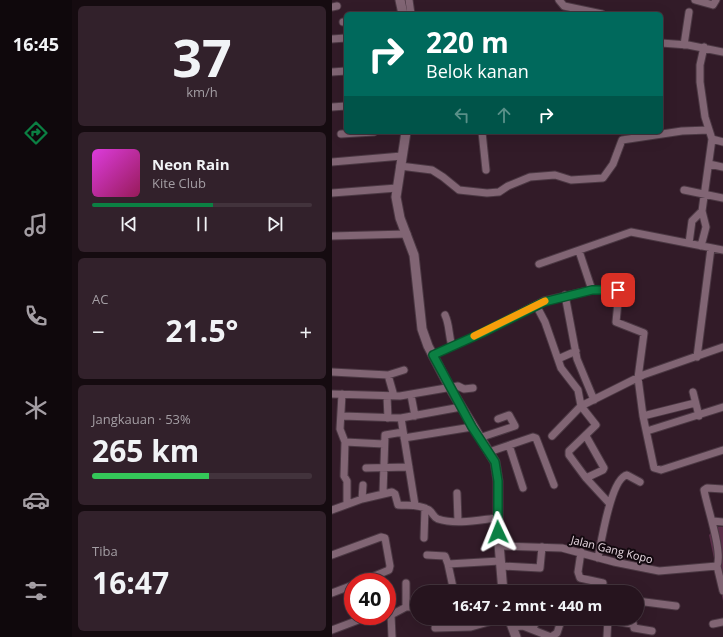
<!DOCTYPE html>
<html lang="id">
<head>
<meta charset="utf-8">
<style>
  body { margin:0; font-family:"Open Sans",sans-serif; background:#32212b; color:#f1f3f6; height:100vh; display:flex; flex-direction:column; font-size:15px; white-space:nowrap }
  * { box-sizing:border-box; margin:0 }
  p { font-size:13px; color:#a49ea4 }
  .icon { flex:none; width:22px; height:22px; fill:none; stroke:currentColor; stroke-width:2; stroke-linecap:round; stroke-linejoin:round }
  .map { position:relative; flex:1; overflow:hidden }
  .drawer { display:flex; flex-direction:column; gap:6px; padding:6px; background:#150b10; width:260px }
  .drawer>* { flex:none }
  .top-card { position:absolute; left:12px; top:12px; width:319px; height:122px; border-radius:6px; box-shadow:0 4px 16px #0002,0 0 0 1px #42333c; background:#00695c; color:#fff; overflow:hidden }
  .speed { position:absolute; left:12px; top:573px; display:flex; gap:8px; font-size:20px; font-weight:700; text-align:center }
  .speed>* { display:grid; place-content:center; width:52px; height:52px; border-radius:50%; background:#26141e; box-shadow:0 4px 16px #0002,0 0 0 1px #42333c; line-height:1 }
  .speed .limit { border:6px solid #d22; background:#fff; color:#111 }
  .pin { position:absolute; display:grid; place-items:center; width:34px; height:34px; color:#fff; margin:-17px; border-radius:8px; box-shadow:0 2px 6px #0006 }
  .me { position:absolute; width:44px; margin:-22px; rotate:358deg; stroke-linejoin:round; filter:drop-shadow(0 0 3px #0008) }
  .turn { display:flex; align-items:center; gap:14px; height:84px; padding:0 16px; font-size:18px }
  .turn .icon { width:52px; height:52px; stroke-width:2.5 }
  .turn b { display:block; font-size:28px; line-height:34px }
  .lanes { display:flex; align-items:center; height:38px; padding:0 16px; background:#0003; justify-content:center; gap:20px; direction:ltr }
  .lanes .off { opacity:.35 }
  .big { font-size:30px; font-weight:700; line-height:1.1 }
  .drawer .tile { flex:1; display:flex; flex-direction:column; justify-content:center; gap:6px; min-width:0; padding:0 14px; border-radius:6px; background:#32212b }
  .drawer .dial { align-items:center; gap:0 }
  .dial b { font-size:52px; line-height:1 }
  .song { display:flex; align-items:center; gap:12px }
  .cover { width:48px; height:48px; border-radius:6px; background:linear-gradient(135deg,hsl(300 70% 55%),hsl(330 70% 35%)) }
  .played { height:4px; border-radius:2px; background:linear-gradient(90deg,#0b8043 55%,#42333c 55%) }
  .keys { display:flex; justify-content:space-around; direction:ltr }
  .heat { display:flex; justify-content:space-between; align-items:center; font-size:22px; direction:ltr }
  .charge { height:6px; border-radius:3px; background:linear-gradient(90deg,#34c759 53%,#42333c 0) }
  .trip { position:absolute; left:78px; top:585px; width:234px; height:40px; border-radius:20px; background:#26141e; box-shadow:0 4px 16px #0002,0 0 0 1px #42333c; font-weight:700; line-height:40px; text-align:center }
  main { display:flex; flex:1; min-height:0 }
  .menu { display:flex; flex-direction:column; width:72px; justify-content:space-around; align-items:center; background:#0f080c; color:#a49ea4 }
  .menu .icon { width:28px; height:28px }
  .menu .selected { color:#0b8043 }
  .menu b { font-size:18px; color:#f1f3f6 }
  .map>svg:first-child { display:block }
  .green { fill:#5b2d49 }
  .lines { fill:none; stroke-linecap:round; stroke-linejoin:round }
  .minor-casing { stroke:#4b3843; stroke-width:9 }
  .tertiary-casing { stroke:#4b3843; stroke-width:11 }
  .minor { stroke:#816574; stroke-width:7 }
  .tertiary { stroke:#816574; stroke-width:9 }
  .route-casing { stroke:#07532c; stroke-width:10 }
  .route { stroke:#0b8043; stroke-width:7 }
  .slow { stroke:#f59e0b; stroke-width:7 }
  .labels { text-anchor:middle; dominant-baseline:central; stroke-width:4; stroke-linejoin:round; paint-order:stroke }
  .street-label { font-size:11px; fill:#e9d9e2; stroke:#13090f }
</style>
</head>
<body>
<main>
<nav class="menu">
<b>16:45</b>
<svg class="icon selected" aria-label="directions" viewBox="0 0 24 24"><path d="M12 3l9 9-9 9-9-9zM9 14v-3h6M13 9l2 2-2 2"/></svg>
<svg class="icon" aria-label="music" viewBox="0 0 24 24"><path d="M9 18V5l10-2v13"/><circle cx="6" cy="18" r="3"/><circle cx="16" cy="16" r="3"/></svg>
<svg class="icon" aria-label="phone" viewBox="0 0 24 24"><path d="M5 4h4l2 5-3 2q2 4 5 5l2-3 5 2v4C11 20 4 13 5 4z"/></svg>
<svg class="icon" aria-label="climate" viewBox="0 0 24 24"><path d="M12 3v18M4 7l16 10M4 17L20 7"/></svg>
<svg class="icon" aria-label="car" viewBox="0 0 24 24"><path d="M5 17H2v-5l4-1 3-4h7l3 4 3 1v5h-3M9 17h6M6 11h13"/><circle cx="7" cy="17" r="2"/><circle cx="17" cy="17" r="2"/></svg>
<svg class="icon" aria-label="filters" viewBox="0 0 24 24"><path d="M4 7h16M4 17h16"/><circle cx="9" cy="7" r="2"/><circle cx="15" cy="17" r="2"/></svg>
</nav>
<section class="drawer">
<div class="tile dial"><b>37</b><p>km/h</p></div>
<div class="tile">
<div class="song"><i class="cover"></i><div><b>Neon Rain</b><p>Kite Club</p></div></div>
<div class="played"></div>
<div class="keys"><svg class="icon" aria-label="previous" viewBox="0 0 24 24"><path d="M18 5L8 12l10 7zM5 5v14"/></svg><svg class="icon" aria-label="pause" viewBox="0 0 24 24"><path d="M8 5v14M16 5v14"/></svg><svg class="icon" aria-label="next" viewBox="0 0 24 24"><path d="M6 5l10 7-10 7zM19 5v14"/></svg></div>
</div>
<div class="tile"><p>AC</p>
<div class="heat"><a>−</a><b class="big">21.5°</b><a>+</a></div>
</div>
<div class="tile"><p>Jangkauan · 53%</p><b class="big">265 km</b><div class="charge"></div></div>
<div class="tile"><p>Tiba</p><b class="big">16:47</b></div>
</section>
<div class="map">
<svg width="391" height="637" viewBox="0 0 391 637">
  <rect width="100%" height="100%" fill="#321b28"/>
  <path class="green" d="M385 527H391V601L377 535Z"/>
  <g class="lines">
    <g class="minor-casing">
      <path id="minor" d="M77 0 79 14
        M227 0 232 6 270 14
        M363 0 381 5 384 0
        M0 7 5 6
        M11 22H14
        M0 39 14 38
        M329 43 356 45 391 52
        M352 45 357 12
        M0 72 14 71
        M0 107 14 106
        M150 132 154 170
        M9 134 42 132
        M380 139 391 142
        M0 162 70 156
        M377 164 391 167
        M68 166 100 170 111 177 127 190 155 193 167 192 176 186 198 177 223 175 239 180 271 178 281 164 290 140 350 131 377 130
        M352 190 391 198
        M0 193 65 188
        M0 236 75 234
        M357 243 360 221 370 211 380 139 373 117 368 82V65L372 47
        M369 246 374 227 370 211
        M247 251 260 290
        M207 264 299 232 391 250
        M233 295 245 359 262 400
        M204 305 213 322 229 368 246 390 249 406 264 425 237 451V455L254 478 277 503
        M113 315C118 326 116 333 120 346
        M101 355 150 333 212 301 260 290 285 289 287 292 284 322 312 333 306 378 311 416
        M365 357 379 248
        M226 359 244 351
        M0 372 56 375 62 396
        M56 375 72 370
        M361 392 367 416
        M0 394 68 396 126 386 132 389 141 388
        M10 394 8 429 13 442 12 476 15 481V504
        M79 395 83 416
        M55 396 56 418
        M363 403 311 416 322 468 329 470 391 450
        M10 416 69 418 129 407
        M69 418 83 505
        M315 431 391 407
        M220 436 249 406 311 375 391 347
        M72 438 140 427
        M147 438 183 426 177 415 166 419
        M13 442 52 444
        M177 445 191 488
        M157 452 201 437 204 438 222 485
        M34 468 77 467
        M254 478 271 470 272 468 254 436
        M51 493 53 435 71 432
        M125 493 126 521
        M30 499 31 485
        M0 510 30 499 60 492 63 494 66 505C76 506 88 504 97 510 101 513 101 517 106 519 124 525 147 520 165 518
        M381 521 391 522
        M92 538 93 508
        M167 546 230 548 282 562 327 571 385 566
        M249 552 246 572 248 578 271 583
        M0 555 49 537 53 538 58 566 57 570 28 582
        M95 555 113 556 116 564 168 561
        M266 558C269 543 279 478 295 475L308 482
        M116 564 122 592
        M169 566 208 568 210 547
        M385 566C391 552 375 507 372 490L375 488 391 489
        M385 566 391 591
        M0 593 21 585
        M305 601 344 606
        M74 607H85
        M55 610 59 615 60 637
        M59 615 74 607V583
        M265 618 300 624
        M300 618 302 628 320 631
        M381 624 391 622
        M180 627 191 626 219 637 225 633 230 618
        M103 628 139 627 171 618
        M201 629 205 618
        M0 630 37 616
        M275 637 276 618"/>
    </g>
    <g class="tertiary-casing">
      <path id="tertiary" d="M68 0 71 14
        M74 132 64 197 68 218 82 255 90 329 96 346 118 388 163 462 166 481V532L171 592
        M177 618 184 637"/>
    </g>
    <use href="#minor" class="minor"/>
    <use href="#tertiary" class="tertiary"/>
  </g>
  <g class="lines">
    <g class="route-casing">
      <path id="route" d="M166 532V481L163 462 140 427 101 355 150 333 212 302 260 290H286"/>
    </g>
    <use href="#route" class="route"/>
    <path class="slow" d="M142 336 213 301"/>
  </g>
  <g class="labels">
    <g class="street-label">
      <text transform="translate(280 549) rotate(14)">Jalan Gang Kopo</text>
    </g>
  </g>
</svg>
<div class="speed"><div class="limit">40</div></div>
<div class="pin" style="left:286px;top:290px;background:#d93025"><svg class="icon" aria-label="arrive" viewBox="0 0 24 24"><path d="M6 21V4h12l-3 4 3 4H6"/></svg></div>
<svg class="me" style="left:166px;top:532px" viewBox="-20 -20 40 40"><path d="M0-17L14 15 0 8-14 15z" fill="#0b8043" stroke="#fff" stroke-width="4"/></svg>
<div class="trip">16:47 · 2 mnt · 440 m</div>
<div class="top-card">
<div class="turn"><svg class="icon" aria-label="right" viewBox="0 0 24 24"><path d="M7 20v-9h11M14 6l5 5-5 5"/></svg><div><b>220 m</b>Belok kanan</div></div>
<div class="lanes"><svg class="icon off" aria-label="left" viewBox="0 0 24 24"><path d="M17 20v-9H6M10 6l-5 5 5 5"/></svg><svg class="icon off" aria-label="ahead" viewBox="0 0 24 24"><path d="M12 20V5M6 11l6-6 6 6"/></svg><svg class="icon" aria-label="right" viewBox="0 0 24 24"><path d="M7 20v-9h11M14 6l5 5-5 5"/></svg></div>
</div>
</div>
</main>
</body>
</html>
